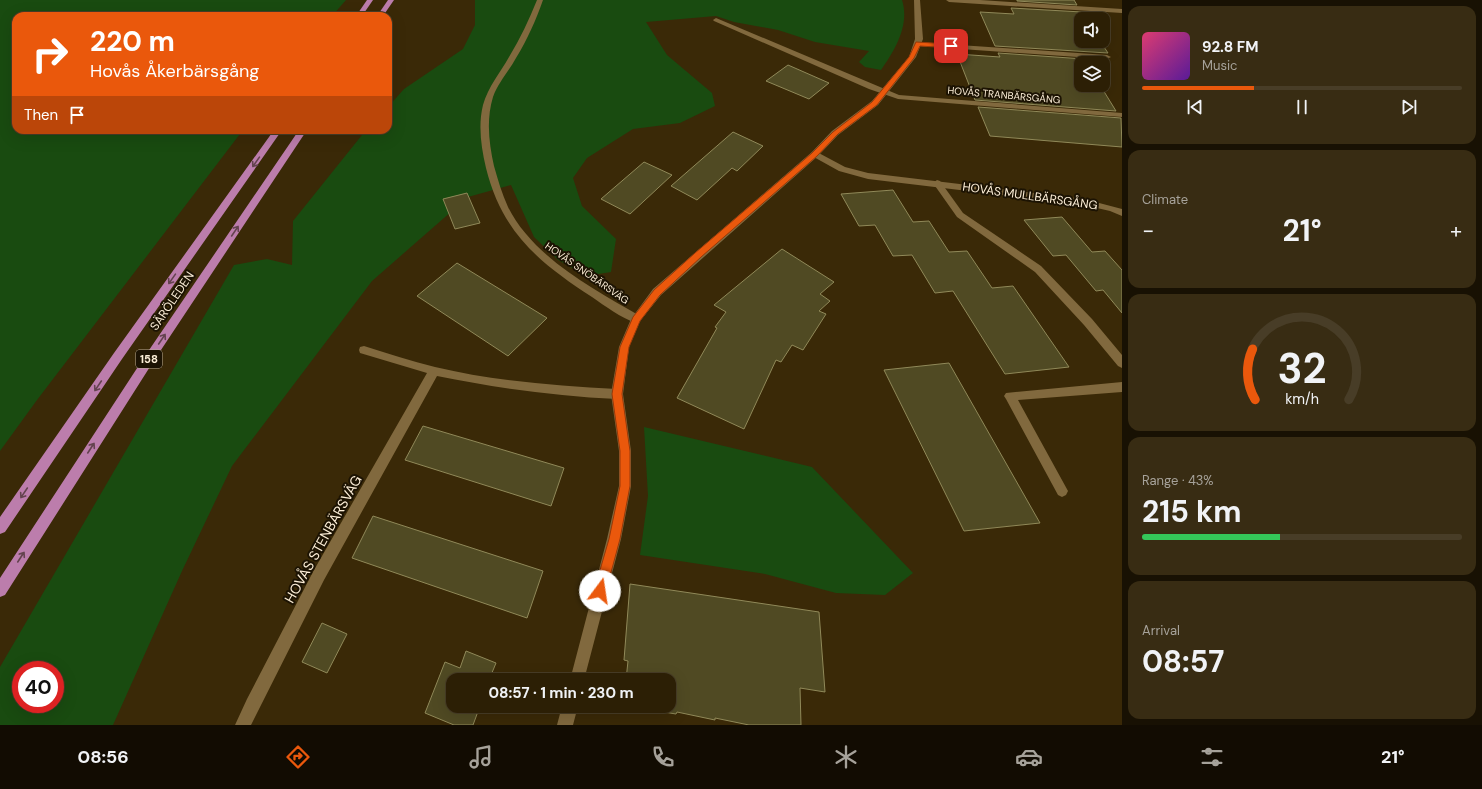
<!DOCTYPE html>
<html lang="en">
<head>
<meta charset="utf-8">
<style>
  body { margin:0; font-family:"DM Sans",sans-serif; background:#382c13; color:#f1f3f6; height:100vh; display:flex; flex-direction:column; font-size:15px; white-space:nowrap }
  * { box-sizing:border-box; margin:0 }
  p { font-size:13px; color:#a6a29a }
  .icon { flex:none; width:22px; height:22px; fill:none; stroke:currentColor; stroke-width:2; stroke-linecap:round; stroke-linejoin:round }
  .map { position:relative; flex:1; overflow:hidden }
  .panel { display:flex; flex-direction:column; gap:6px; padding:6px; background:#181103; width:360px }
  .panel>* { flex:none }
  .guide { position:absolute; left:12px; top:12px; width:380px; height:122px; border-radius:12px; box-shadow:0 4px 16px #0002,0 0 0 1px #483d27; background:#ea580c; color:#fff; overflow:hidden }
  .tools { position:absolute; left:1074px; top:12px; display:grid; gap:8px }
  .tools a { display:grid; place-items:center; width:36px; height:36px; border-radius:8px; background:#2c1f05; box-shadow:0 4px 16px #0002,0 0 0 1px #483d27; font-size:20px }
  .speed { position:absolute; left:12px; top:661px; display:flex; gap:8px; font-size:20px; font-weight:700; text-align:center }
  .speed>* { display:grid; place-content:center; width:52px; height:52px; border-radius:50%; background:#2c1f05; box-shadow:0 4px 16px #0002,0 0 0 1px #483d27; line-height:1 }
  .speed .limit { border:6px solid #d22; background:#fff; color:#111 }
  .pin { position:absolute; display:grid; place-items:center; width:34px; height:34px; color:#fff; margin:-17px; border-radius:8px; box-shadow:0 2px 6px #0006 }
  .me { position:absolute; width:44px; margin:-22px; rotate:14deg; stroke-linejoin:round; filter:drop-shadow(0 0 3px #0008) }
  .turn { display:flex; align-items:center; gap:14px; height:84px; padding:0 12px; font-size:18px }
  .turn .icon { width:52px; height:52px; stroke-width:2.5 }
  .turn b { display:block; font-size:28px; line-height:34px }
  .then { display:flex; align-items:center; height:38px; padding:0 12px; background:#0003; gap:8px; font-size:15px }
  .big { font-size:30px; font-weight:700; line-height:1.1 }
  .panel .tile { flex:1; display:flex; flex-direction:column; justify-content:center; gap:6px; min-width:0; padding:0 14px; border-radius:12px; background:#382c13 }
  .panel .dial { align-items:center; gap:0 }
  .dial svg { height:104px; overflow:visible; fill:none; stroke:#483d27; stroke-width:7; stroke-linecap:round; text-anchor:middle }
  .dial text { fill:#f1f3f6; stroke:none }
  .song { display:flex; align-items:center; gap:12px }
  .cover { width:48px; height:48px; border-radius:6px; background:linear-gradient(135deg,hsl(340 70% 55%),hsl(270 70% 35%)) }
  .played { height:4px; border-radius:2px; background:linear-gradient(90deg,#ea580c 35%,#483d27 35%) }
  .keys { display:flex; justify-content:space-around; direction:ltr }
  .heat { display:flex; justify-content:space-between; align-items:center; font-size:22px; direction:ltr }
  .charge { height:6px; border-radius:3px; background:linear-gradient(90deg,#34c759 43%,#483d27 0) }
  .trip { position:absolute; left:446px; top:673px; width:230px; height:40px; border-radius:12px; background:#2c1f05; box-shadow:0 4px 16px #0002,0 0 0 1px #483d27; font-weight:700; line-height:40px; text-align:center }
  .tab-bar { display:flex; height:64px; justify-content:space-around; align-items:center; background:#120c02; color:#a6a29a }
  .tab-bar .icon { width:28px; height:28px }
  .tab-bar .on { color:#ea580c }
  .tab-bar b { font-size:18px; color:#f1f3f6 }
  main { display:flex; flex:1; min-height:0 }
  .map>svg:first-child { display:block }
  .green { fill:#194b10; fill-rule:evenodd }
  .building { fill:#504a23; stroke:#908959 }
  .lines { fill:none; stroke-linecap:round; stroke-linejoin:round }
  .service { fill:#81693e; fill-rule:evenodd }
  .minor { fill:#81693e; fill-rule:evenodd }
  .tertiary { fill:#81693e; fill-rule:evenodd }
  .primary { fill:#bc7dac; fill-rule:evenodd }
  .oneway { stroke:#64434f }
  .route { fill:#ea580c; stroke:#983908 }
  .labels { text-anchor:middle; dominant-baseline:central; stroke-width:4; stroke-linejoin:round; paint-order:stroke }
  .far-street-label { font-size:10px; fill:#fdefd8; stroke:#1c1303 }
  .shield { fill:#1c1303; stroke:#baad98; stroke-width:1 }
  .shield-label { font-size:11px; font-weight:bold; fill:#fdefd8 }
  .street-label { font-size:12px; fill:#fdefd8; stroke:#1c1303 }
  .near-street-label { font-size:14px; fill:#fdefd8; stroke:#1c1303 }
</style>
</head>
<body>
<main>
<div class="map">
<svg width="1122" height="725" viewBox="0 0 1122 725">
  <rect width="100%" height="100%" fill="#3a2907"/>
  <path class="green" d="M0 0H346L332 16H16V130H243L37 400 0 451Z
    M475 0H902C910 25 895 50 881 70L865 67 859 62 869 51 815 42 778 30 734 22 716 16 646 22 667 55 712 93 715 106 680 123 633 129 587 158 573 178 582 206 616 239 611 272 586 276 558 260 534 237 511 185 468 197 372 281 232 466 182 571 113 725H0V667L234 265 267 259 292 265 293 221 366 130H388V107L404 89 463 49 475 25ZM21 670H55V704H21Z
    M644 427 812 467 913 573 885 595 836 593 765 574 640 555 648 496Z"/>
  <path class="building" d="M1017 0H1074L1077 5 1017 1Z
    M1011 8 1082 12 1086 19H1081V41H1100L1108 53 995 46 980 12 1014 14Z
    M998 53 1084 59 1086 63H1081V85H1100L1116 111 975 100 957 54 1000 57Z
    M788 65 829 83 809 99 766 81Z
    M978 107 1121 118 1122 147 990 136Z
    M733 132 763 146 737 171 732 168 697 200 671 186Z
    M644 162 672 175 630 214 601 199Z
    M893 190 913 222 929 221 949 252 967 251 992 288 1013 286 1069 367 1005 374 953 291 935 293 912 255 893 256 875 225 859 226 841 194Z
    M467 193 480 223 455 229 443 199Z
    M1062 217 1092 252 1105 251 1122 270V313L1103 290 1096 291 1066 255 1053 256 1024 220Z
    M782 249 834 282 820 294 830 301 819 311 826 314 803 350 792 345 781 362 776 360 744 429 677 398 717 328 715 327 726 312 714 305Z
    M457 263 547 318 508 356 417 296Z
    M949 363 1040 523 964 531 884 370Z
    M423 426 564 468 551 506 405 460Z
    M373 516 543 571 527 618 352 558Z
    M630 584 819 612 825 692 800 688 801 725H749L715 718V720L677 712 676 714 627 706H669V680H626L628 661 624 660Z
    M322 623 347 634 327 673 302 662Z
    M466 651 496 663 489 680H453V706H480L473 725H454L425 713 445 662 460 668Z"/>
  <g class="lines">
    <path class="service" d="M946 0H980L1122 9V13L949 2Z
      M716 18 899 95 1122 113V117L898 99 869 89 714 21 713 20Z
      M915 42 1107 55 1111 57 1107 59 918 46H915Z
      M937 180 940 181 963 213 1041 266 1092 319 1122 355V368L1118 366 1084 325 1035 272 957 217 933 183Z
      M1122 382V392L1018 400 1068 491 1066 495 1062 497 1058 495 1006 399 1004 396 1006 393Z"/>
    <path class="minor" d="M537 0H543C536 20 527 40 516 58 509 71 498 83 493 97 486 120 489 144 494 166 498 180 502 194 508 207 533 257 593 289 640 316L641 319 640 322 636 323C621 318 605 306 592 297 538 262 502 232 486 168 481 147 478 125 483 105 488 87 500 73 509 57 520 39 529 20 537 0Z
      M815 151 845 167 868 173 1084 199 1122 209V216L1110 211 1084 205 868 179 839 171 812 156 811 154 812 152Z
      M364 346C387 353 411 361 435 367 494 381 556 386 617 389L621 391 623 394 621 397 617 399C556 396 496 388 437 376L324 580 251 725H235L247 699 314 570 427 373 360 353 359 350 360 347Z"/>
    <path class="tertiary" d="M914 0H920L923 39 916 57 878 105 838 135 818 156 661 295 640 321 629 347 623 394 631 451V486L621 539 584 680H570L607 539 619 486V451L611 394 619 347 631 319 653 289 812 152 832 131 872 101 909 57 915 39Z
      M562 706H578L573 725H557Z"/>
    <path class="primary" d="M367 0H373L362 16H356Z
      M388 0H394L383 16H377Z
      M274 130H282L122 359 5 532 0 534V517L114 353Z
      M299 130H307L153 362 5 595 0 597V578L145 356Z"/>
  </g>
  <defs><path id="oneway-shaft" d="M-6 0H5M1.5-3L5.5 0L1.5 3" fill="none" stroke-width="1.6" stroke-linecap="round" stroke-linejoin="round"/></defs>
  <g class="oneway">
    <use href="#oneway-shaft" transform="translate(256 162) rotate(125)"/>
    <use href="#oneway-shaft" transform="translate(235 231) rotate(-56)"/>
    <use href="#oneway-shaft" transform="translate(172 279) rotate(125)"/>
    <use href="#oneway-shaft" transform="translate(162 339) rotate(-56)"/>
    <use href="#oneway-shaft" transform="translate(98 386) rotate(124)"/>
    <use href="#oneway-shaft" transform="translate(91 448) rotate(-57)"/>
    <use href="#oneway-shaft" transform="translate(24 493) rotate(124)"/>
    <use href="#oneway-shaft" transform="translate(21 557) rotate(-57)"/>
  </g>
  <path class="route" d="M916 42 951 44 954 46 951 48 920 46 914 58 877 105 838 134 817 156 701 257 660 295 640 321 629 347 622 394 630 451V486L620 539 606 591 604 595 600 597 596 595 594 591 609 539 620 486V451L612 394 620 347 633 317 654 290 695 253 812 153 833 132 872 102 909 57Z"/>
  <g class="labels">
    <g class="far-street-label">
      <text transform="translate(1004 95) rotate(5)">HOVÅS TRANBÄRSGÅNG</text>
      <text transform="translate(587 273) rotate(35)">HOVÅS SNÖBÄRSVÄG</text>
    </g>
    <rect class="shield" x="136" y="350" width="26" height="18" rx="3"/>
    <g class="shield-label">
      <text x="149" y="359">158</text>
    </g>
    <g class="street-label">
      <text transform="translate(1030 196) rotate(8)">HOVÅS MULLBÄRSGÅNG</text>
      <text transform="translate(172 301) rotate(-56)">SÄRÖLEDEN</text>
    </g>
    <g class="near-street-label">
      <text transform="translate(323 539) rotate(-61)">HOVÅS STENBÄRSVÄG</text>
    </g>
  </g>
</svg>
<div class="tools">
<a><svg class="icon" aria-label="sound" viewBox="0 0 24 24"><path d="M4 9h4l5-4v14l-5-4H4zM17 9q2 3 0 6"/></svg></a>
<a><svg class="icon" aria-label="layers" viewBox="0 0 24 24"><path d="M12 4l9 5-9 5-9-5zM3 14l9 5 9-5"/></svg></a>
</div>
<div class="speed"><div class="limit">40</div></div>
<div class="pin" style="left:951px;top:46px;background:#d93025"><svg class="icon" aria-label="arrive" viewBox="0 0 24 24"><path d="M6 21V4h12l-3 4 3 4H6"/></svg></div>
<svg class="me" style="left:600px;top:591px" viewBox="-20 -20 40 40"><circle r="19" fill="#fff"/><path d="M0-13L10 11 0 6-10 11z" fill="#ea580c"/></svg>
<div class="trip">08:57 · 1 min · 230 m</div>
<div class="guide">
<div class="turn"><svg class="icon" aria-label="right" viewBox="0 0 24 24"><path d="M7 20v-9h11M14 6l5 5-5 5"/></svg><div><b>220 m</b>Hovås Åkerbärsgång</div></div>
<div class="then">Then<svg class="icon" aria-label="arrive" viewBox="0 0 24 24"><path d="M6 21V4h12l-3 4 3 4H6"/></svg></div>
</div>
</div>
<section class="panel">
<div class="tile">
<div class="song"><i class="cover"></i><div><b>92.8 FM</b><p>Music</p></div></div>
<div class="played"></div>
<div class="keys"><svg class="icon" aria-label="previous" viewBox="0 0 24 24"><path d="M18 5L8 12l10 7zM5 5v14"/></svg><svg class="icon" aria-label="pause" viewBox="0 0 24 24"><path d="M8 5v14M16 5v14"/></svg><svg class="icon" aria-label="next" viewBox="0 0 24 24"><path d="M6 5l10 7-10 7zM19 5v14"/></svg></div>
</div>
<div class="tile"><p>Climate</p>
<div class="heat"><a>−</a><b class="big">21°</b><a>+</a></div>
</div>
<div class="tile dial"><svg viewBox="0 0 100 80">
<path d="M14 69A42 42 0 1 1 86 69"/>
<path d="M14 69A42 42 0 0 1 12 30" stroke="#ea580c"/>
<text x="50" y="56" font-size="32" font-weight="700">32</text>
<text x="50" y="72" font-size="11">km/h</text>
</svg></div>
<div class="tile"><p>Range · 43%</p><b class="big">215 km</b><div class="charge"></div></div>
<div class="tile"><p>Arrival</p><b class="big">08:57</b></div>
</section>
</main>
<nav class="tab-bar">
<b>08:56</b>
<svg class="icon on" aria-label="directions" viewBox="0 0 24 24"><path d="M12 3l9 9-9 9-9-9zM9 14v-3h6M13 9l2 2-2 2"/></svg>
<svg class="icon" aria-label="music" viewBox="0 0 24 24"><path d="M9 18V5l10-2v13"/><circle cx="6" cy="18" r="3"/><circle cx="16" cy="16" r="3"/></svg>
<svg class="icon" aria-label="phone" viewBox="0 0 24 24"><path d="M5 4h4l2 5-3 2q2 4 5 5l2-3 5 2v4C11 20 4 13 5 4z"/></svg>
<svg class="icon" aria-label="climate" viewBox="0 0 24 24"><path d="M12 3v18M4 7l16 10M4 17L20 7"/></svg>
<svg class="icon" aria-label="car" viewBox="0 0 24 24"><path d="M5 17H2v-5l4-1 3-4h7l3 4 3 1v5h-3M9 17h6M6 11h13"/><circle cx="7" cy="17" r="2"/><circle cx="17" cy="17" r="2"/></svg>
<svg class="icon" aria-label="filters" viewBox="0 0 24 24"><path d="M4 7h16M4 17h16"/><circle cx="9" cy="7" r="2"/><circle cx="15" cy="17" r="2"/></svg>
<b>21°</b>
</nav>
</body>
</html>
